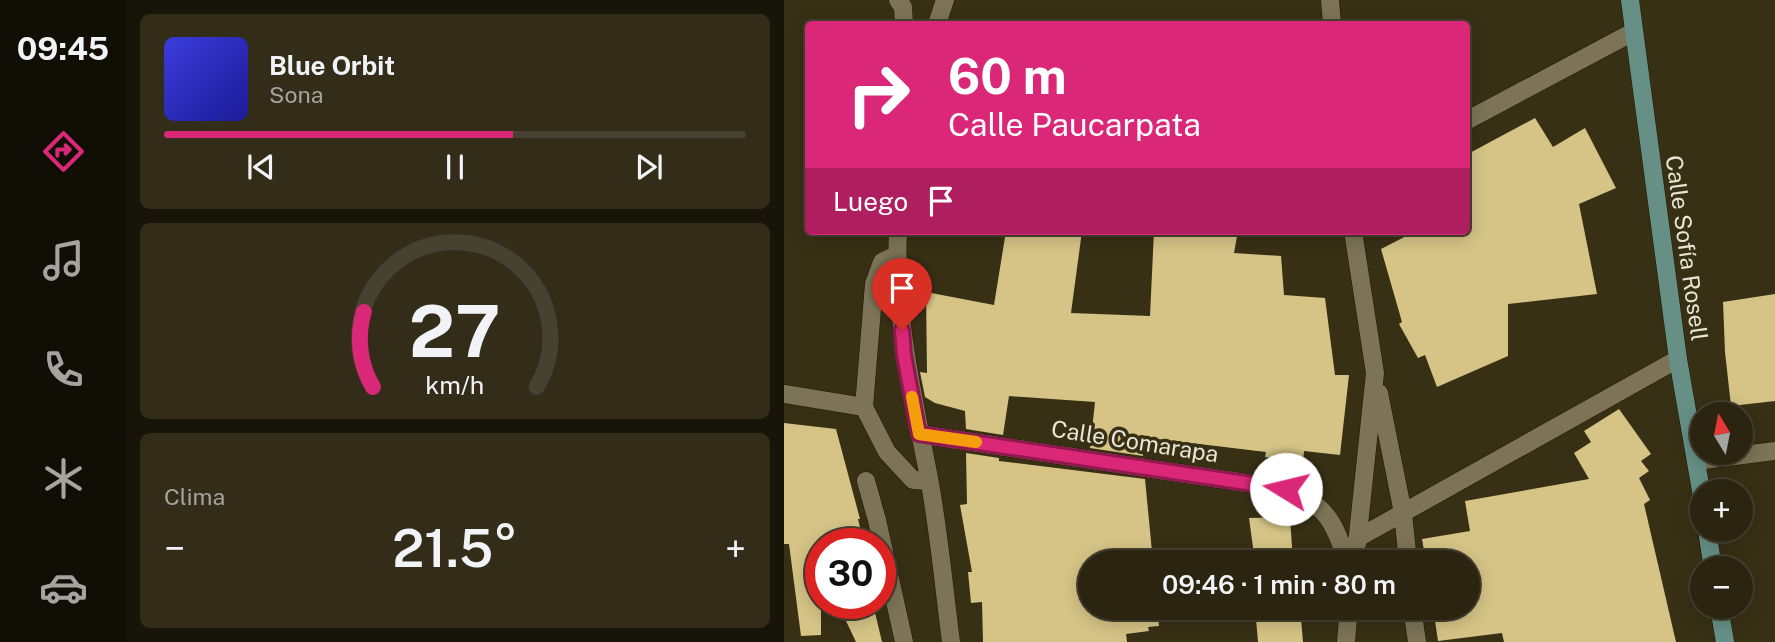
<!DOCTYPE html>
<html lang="es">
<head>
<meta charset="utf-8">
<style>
  body { margin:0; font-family:"Public Sans",sans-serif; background:#322c19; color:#f1f3f6; height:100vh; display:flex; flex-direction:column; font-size:26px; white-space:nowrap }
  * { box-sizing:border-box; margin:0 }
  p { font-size:23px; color:#a5a49f }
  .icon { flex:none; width:38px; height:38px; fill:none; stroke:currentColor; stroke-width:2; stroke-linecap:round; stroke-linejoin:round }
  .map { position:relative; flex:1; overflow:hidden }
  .details { display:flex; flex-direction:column; gap:14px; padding:14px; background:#171409; width:658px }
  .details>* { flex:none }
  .guide { position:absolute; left:21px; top:21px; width:665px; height:214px; border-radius:7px; box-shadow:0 4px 18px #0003,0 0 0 2px #464130; background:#db2777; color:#fff; overflow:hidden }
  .needle { width:46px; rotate:350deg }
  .tools { position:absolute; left:906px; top:402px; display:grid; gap:14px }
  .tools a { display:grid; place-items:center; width:63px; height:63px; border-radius:50%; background:#2a2410; box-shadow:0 4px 18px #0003,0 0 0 2px #464130; font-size:35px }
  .speed { position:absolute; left:21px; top:528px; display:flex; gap:14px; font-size:35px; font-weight:700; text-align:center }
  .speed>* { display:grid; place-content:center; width:91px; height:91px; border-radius:50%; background:#2a2410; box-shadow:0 4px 18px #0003,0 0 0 2px #464130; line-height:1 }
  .speed .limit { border:10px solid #d22; background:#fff; color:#111 }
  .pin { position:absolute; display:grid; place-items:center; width:60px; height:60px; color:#fff; margin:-72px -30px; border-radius:50% 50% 50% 0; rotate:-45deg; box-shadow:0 0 7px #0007 }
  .pin .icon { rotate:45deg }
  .me { position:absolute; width:77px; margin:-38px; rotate:279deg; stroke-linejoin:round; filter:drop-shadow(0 0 5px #0008) }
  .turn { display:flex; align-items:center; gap:24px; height:147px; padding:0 28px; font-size:32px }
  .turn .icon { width:91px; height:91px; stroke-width:2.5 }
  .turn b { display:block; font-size:49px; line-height:60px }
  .then { display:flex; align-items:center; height:66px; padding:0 28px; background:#0003; gap:14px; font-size:26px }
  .big { font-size:52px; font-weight:600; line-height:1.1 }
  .details .widget { flex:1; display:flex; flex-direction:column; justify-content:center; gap:10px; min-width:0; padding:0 24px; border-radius:10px; background:#322c19 }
  .details .dial { align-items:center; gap:0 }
  .dial svg { height:182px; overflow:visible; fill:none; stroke:#464130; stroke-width:7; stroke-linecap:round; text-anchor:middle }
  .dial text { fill:#f1f3f6; stroke:none }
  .song { display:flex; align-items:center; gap:21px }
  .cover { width:84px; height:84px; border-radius:10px; background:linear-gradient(135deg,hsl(240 70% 55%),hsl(240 70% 35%)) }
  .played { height:7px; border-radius:4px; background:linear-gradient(90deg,#db2777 60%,#464130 60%) }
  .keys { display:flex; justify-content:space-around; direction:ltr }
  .heat { display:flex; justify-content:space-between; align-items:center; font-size:38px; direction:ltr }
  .trip { position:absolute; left:294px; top:550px; width:402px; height:70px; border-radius:35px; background:#2a2410; box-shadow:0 4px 18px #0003,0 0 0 2px #464130; font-weight:600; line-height:70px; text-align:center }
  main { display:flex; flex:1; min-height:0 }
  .menu { display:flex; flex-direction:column; width:126px; justify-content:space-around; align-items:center; background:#110e06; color:#a5a49f }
  .menu .icon { width:49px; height:49px }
  .menu .on { color:#db2777 }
  .menu b { font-size:32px; color:#f1f3f6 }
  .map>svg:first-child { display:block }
  .building { fill:#d5c486 }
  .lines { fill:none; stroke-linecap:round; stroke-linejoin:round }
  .lane-casing { stroke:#1f1800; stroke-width:19 }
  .street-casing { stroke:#1f1800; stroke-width:19 }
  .secondary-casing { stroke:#1f1800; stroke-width:19 }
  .lane { stroke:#7d7457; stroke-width:18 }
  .street { stroke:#7d7457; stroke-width:18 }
  .secondary { stroke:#669086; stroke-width:18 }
  .route-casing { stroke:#8e194d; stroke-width:18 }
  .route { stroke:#db2777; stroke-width:12 }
  .slow { stroke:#f59e0b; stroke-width:12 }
  .labels { text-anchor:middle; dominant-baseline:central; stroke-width:7; stroke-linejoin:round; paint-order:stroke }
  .street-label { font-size:23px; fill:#e9e5d5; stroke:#383015 }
</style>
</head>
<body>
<main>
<nav class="menu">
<b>09:45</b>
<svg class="icon on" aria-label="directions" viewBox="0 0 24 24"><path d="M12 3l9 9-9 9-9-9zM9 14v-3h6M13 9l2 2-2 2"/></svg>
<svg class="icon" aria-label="music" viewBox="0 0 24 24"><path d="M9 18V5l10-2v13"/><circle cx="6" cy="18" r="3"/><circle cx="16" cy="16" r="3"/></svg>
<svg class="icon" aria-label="phone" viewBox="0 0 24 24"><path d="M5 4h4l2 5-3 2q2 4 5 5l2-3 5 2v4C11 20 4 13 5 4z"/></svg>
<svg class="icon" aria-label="climate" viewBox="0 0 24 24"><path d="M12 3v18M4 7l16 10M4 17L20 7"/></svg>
<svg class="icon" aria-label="car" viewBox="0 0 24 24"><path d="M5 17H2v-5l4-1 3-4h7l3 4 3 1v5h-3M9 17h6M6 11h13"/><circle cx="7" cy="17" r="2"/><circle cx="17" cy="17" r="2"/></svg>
</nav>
<section class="details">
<div class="widget">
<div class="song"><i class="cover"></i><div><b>Blue Orbit</b><p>Sona</p></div></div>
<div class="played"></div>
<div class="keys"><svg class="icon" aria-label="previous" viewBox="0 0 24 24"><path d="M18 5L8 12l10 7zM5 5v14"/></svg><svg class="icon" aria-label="pause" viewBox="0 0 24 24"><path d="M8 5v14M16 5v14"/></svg><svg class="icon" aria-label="next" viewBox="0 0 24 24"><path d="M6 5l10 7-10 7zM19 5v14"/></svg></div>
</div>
<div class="widget dial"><svg viewBox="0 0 100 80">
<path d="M14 69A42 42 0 1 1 86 69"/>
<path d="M14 69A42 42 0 0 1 10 36" stroke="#db2777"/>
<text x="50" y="56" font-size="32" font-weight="700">27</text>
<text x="50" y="72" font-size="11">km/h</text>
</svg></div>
<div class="widget"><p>Clima</p>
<div class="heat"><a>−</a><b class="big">21.5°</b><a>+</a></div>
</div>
</section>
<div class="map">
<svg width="991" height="642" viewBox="0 0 991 642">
  <rect width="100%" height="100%" fill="#383015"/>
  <path class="building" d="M751 118 769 147 801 128 832 188 795 204 813 294 724 304V356L653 387 641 355 634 358 615 324 618 322 597 249 632 231H682V155Z
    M222 231H298L287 313 366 316 370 231H454L450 253 497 256 500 295 541 298 551 375H565L556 455 520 451 519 463 481 457 482 452 357 437 359 456 306 448 311 402 225 396 219 435 182 429 181 411 151 403 141 397 136 372 143 373 142 292 210 305Z
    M991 294V401L947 406 941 352 939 302Z
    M835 409 867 454 857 461 865 471 855 478 866 500 860 504 892 642H720L718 633 654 641 649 607H684V562H642L638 539 686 531 681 501 805 479 790 453 807 442 800 431Z
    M0 423 52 429 76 519H74L80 544H37V635L17 636 5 544H0Z
    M182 453 215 458V461L361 479 369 562H306V607H373L375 626 364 627 365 631 342 634 343 642H199L198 602 187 603 184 572H188L176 505 183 504Z
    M506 517 509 562H471L465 518Z
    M54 604H89L98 642H72Z
    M471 607H516L519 642H474Z"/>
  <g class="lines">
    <g class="lane-casing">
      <path id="lane" d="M82 481 93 520 120 642"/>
    </g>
    <g class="street-casing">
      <path id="street" d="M114 0 119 7 120 24
        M546 0 548 24
        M153 24 161 0
        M682 121 849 32
        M114 231C110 317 129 395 145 478 155 532 160 588 167 642
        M569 231 591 373 573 544
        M113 255 98 262 90 284 80 407 103 452 129 480 145 481
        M595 393 619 513 624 562
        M0 394 80 407
        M135 434 502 489C542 504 551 523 563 562
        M912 461 991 451
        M574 538 894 359
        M628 607 633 642
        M562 642 565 607"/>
    </g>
    <g class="secondary-casing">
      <path id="secondary" d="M846 0 894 359 919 502
        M923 530 929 569
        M935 607 941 642"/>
    </g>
    <use href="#lane" class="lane"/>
    <use href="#street" class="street"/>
    <use href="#secondary" class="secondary"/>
  </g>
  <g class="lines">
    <g class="route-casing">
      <path id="route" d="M118 330 120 355 135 434 502 489"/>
    </g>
    <use href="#route" class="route"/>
    <path class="slow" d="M128 397 135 434 192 442"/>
  </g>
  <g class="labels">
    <g class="street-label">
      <text transform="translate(903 248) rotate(82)">Calle Sofía Rosell</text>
      <text transform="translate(351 441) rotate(9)">Calle Comarapa</text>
    </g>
  </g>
</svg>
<div class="tools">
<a><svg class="needle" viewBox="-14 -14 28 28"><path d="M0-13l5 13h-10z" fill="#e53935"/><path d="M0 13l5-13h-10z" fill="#a5a49f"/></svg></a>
<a>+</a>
<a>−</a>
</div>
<div class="speed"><div class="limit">30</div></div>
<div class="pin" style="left:118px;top:330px;background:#d93025"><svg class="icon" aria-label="arrive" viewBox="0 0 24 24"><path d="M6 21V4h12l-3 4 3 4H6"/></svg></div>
<svg class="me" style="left:502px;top:489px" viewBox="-20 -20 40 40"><circle r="19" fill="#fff"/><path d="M0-13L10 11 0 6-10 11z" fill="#db2777"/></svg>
<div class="trip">09:46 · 1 min · 80 m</div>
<div class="guide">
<div class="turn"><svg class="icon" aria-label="right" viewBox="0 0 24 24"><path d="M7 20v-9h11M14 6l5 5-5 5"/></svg><div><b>60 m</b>Calle Paucarpata</div></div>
<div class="then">Luego<svg class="icon" aria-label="arrive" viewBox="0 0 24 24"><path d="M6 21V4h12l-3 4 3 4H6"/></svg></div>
</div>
</div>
</main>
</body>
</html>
